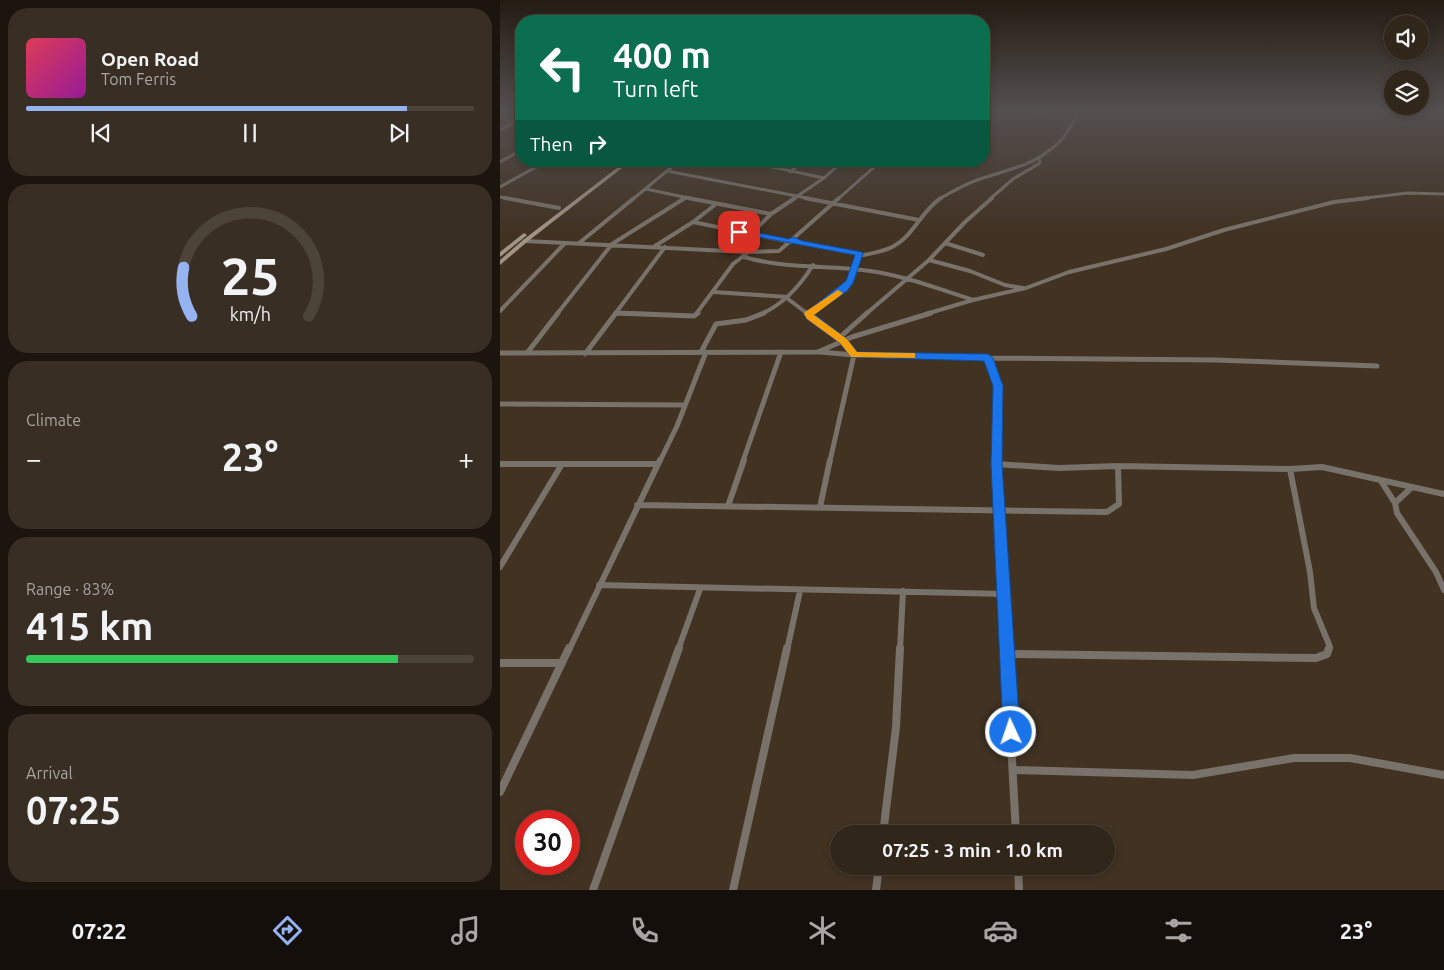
<!DOCTYPE html>
<html lang="en">
<head>
<meta charset="utf-8">
<style>
  body { margin:0; font-family:Ubuntu,sans-serif; background:#392e23; color:#f1f3f6; height:100vh; display:flex; flex-direction:column; font-size:19px; white-space:nowrap }
  * { box-sizing:border-box; margin:0 }
  p { font-size:16px; color:#a8a5a2 }
  .icon { flex:none; width:28px; height:28px; fill:none; stroke:currentColor; stroke-width:2; stroke-linecap:round; stroke-linejoin:round }
  .map { position:relative; flex:1; overflow:hidden }
  .drawer { display:flex; flex-direction:column; gap:8px; padding:8px; background:#1b150e; width:500px }
  .drawer>* { flex:none }
  .banner { position:absolute; left:15px; top:15px; width:475px; height:152px; border-radius:20px; box-shadow:0 2px 8px #0003,0 0 0 1px #4c4339; background:#0b6e4f; color:#fff; overflow:hidden }
  .tools { position:absolute; left:884px; top:15px; display:grid; gap:10px }
  .tools a { display:grid; place-items:center; width:45px; height:45px; border-radius:50%; background:#31261a; box-shadow:0 2px 8px #0003,0 0 0 1px #4c4339; font-size:25px }
  .speed { position:absolute; left:15px; top:810px; display:flex; gap:10px; font-size:25px; font-weight:700; text-align:center }
  .speed>* { display:grid; place-content:center; width:65px; height:65px; border-radius:50%; background:#31261a; box-shadow:0 2px 8px #0003,0 0 0 1px #4c4339; line-height:1 }
  .speed .limit { border:8px solid #d22; background:#fff; color:#111 }
  .pin { position:absolute; display:grid; place-items:center; width:42px; height:42px; color:#fff; margin:-21px; border-radius:10px; box-shadow:0 2px 8px #0006 }
  .me { position:absolute; width:55px; margin:-28px; rotate:357deg; stroke-linejoin:round; filter:drop-shadow(0 0 4px #0008) }
  .turn { display:flex; align-items:center; gap:18px; height:105px; padding:0 15px; font-size:22px }
  .turn .icon { width:65px; height:65px; stroke-width:2.5 }
  .turn b { display:block; font-size:35px; line-height:42px }
  .then { display:flex; align-items:center; height:48px; padding:0 15px; background:#0003; gap:10px; font-size:19px }
  .big { font-size:38px; font-weight:700; line-height:1.1 }
  .drawer .widget { flex:1; display:flex; flex-direction:column; justify-content:center; gap:8px; min-width:0; padding:0 18px; border-radius:20px; background:#392e23 }
  .drawer .dial { align-items:center; gap:0 }
  .dial svg { height:130px; overflow:visible; fill:none; stroke:#4c4339; stroke-width:7; stroke-linecap:round; text-anchor:middle }
  .dial text { fill:#f1f3f6; stroke:none }
  .song { display:flex; align-items:center; gap:15px }
  .cover { width:60px; height:60px; border-radius:8px; background:linear-gradient(135deg,hsl(350 70% 55%),hsl(300 70% 35%)) }
  .played { height:5px; border-radius:2px; background:linear-gradient(90deg,#95b2f1 85%,#4c4339 85%) }
  .keys { display:flex; justify-content:space-around; direction:ltr }
  .heat { display:flex; justify-content:space-between; align-items:center; font-size:28px; direction:ltr }
  .charge { height:8px; border-radius:4px; background:linear-gradient(90deg,#34c759 83%,#4c4339 0) }
  .trip { position:absolute; left:330px; top:825px; width:285px; height:50px; border-radius:25px; background:#31261a; box-shadow:0 2px 8px #0003,0 0 0 1px #4c4339; font-weight:700; line-height:50px; text-align:center }
  .tab-bar { display:flex; height:80px; justify-content:space-around; align-items:center; background:#140f0a; color:#a8a5a2 }
  .tab-bar .icon { width:35px; height:35px }
  .tab-bar .active { color:#95b2f1 }
  .tab-bar b { font-size:22px; color:#f1f3f6 }
  main { display:flex; flex:1; min-height:0 }
  .map>svg:first-child { display:block }
  .lines { fill:none; stroke-linecap:round; stroke-linejoin:round }
  .street-far4 { stroke:#79726a; stroke-width:3 }
  .street-far3 { stroke:#79726a; stroke-width:4 }
  .street-far2 { stroke:#79726a; stroke-width:5 }
  .street-far1 { stroke:#79726a; stroke-width:6 }
  .street { stroke:#79726a; stroke-width:8 }
  .secondary { fill:#a09487; fill-rule:evenodd }
  .route { fill:#1a73e8; stroke:#114b97 }
  .slow { fill:#f59e0b }
</style>
</head>
<body>
<main>
<section class="drawer">
<div class="widget">
<div class="song"><i class="cover"></i><div><b>Open Road</b><p>Tom Ferris</p></div></div>
<div class="played"></div>
<div class="keys"><svg class="icon" aria-label="previous" viewBox="0 0 24 24"><path d="M18 5L8 12l10 7zM5 5v14"/></svg><svg class="icon" aria-label="pause" viewBox="0 0 24 24"><path d="M8 5v14M16 5v14"/></svg><svg class="icon" aria-label="next" viewBox="0 0 24 24"><path d="M6 5l10 7-10 7zM19 5v14"/></svg></div>
</div>
<div class="widget dial"><svg viewBox="0 0 100 80">
<path d="M14 69A42 42 0 1 1 86 69"/>
<path d="M14 69A42 42 0 0 1 9 39" stroke="#95b2f1"/>
<text x="50" y="56" font-size="32" font-weight="700">25</text>
<text x="50" y="72" font-size="11">km/h</text>
</svg></div>
<div class="widget"><p>Climate</p>
<div class="heat"><a>−</a><b class="big">23°</b><a>+</a></div>
</div>
<div class="widget"><p>Range · 83%</p><b class="big">415 km</b><div class="charge"></div></div>
<div class="widget"><p>Arrival</p><b class="big">07:25</b></div>
</section>
<div class="map">
<svg width="944" height="890" viewBox="0 0 944 890">
  <rect width="100%" height="100%" fill="#413222"/>
  <g class="lines">
    <path class="street-far4" d="M502 109 543 113 552 111V109
      M0 130 21 119
      M244 161 324 178
      M0 162 21 150
      M167 171 312 199
      M290 172 303 161
      M0 187 47 161
      M146 189 193 199
      M0 197 12 199
      M133 199 179 161
      M183 199 186 197
      M293 199 324 178 343 161
      M338 199 381 161
      M439 199C452 192 463 185 477 180 502 171 530 167 551 149 565 139 572 124 580 109
      M490 199 513 179 540 163 539 157
      M857 199 908 193 944 194"/>
    <path class="street-far3" d="M5 198 59 208
      M188 198 271 214
      M305 198 419 220
      M193 222 291 242
      M251 234 271 214 295 198
      M293 239 301 243 359 254C355 284 332 298 309 314
      M25 241 248 252 279 251 339 198
      M445 243 483 255
      M78 244 134 198
      M155 246 193 222 216 204
      M360 256C371 253 384 252 394 246 414 235 422 210 441 198
      M244 257C285 269 328 265 370 271 405 276 439 289 473 300
      M429 260 470 271 505 285 523 288
      M214 292 288 297
      M288 299 308 314
      M0 311 65 243
      M116 313 148 314
      M57 314 112 244 185 198
      M115 314 165 247
      M196 314 233 264 246 254
      M261 314C284 304 300 286 313 265
      M366 314 429 260 465 222 492 198
      M426 314 473 300 526 288 569 272 666 249 724 230 834 202 868 198"/>
    <path class="street-far2" d="M116 313 194 316 198 313
      M306 313 343 341 354 355 330 461
      M339 338 367 313
      M201 352 216 324 246 320 264 313
      M320 352 354 355 488 358 498 387 496 461
      M0 353 318 352 352 337 431 313
      M27 353 58 313
      M85 354 116 313
      M488 358 715 360 877 366
      M0 404 185 405
      M160 461 177 426 206 352
      M243 461 281 352"/>
    <path class="street-far1" d="M496 460V464L559 468 618 466 790 469 822 467 944 494
      M0 464H157
      M496 464 506 650
      M790 469 810 572 814 608 830 647 829 650
      M881 481 895 503 897 513 936 572 944 590
      M895 503 911 488
      M137 505 607 512 619 504 618 466
      M228 506 244 460
      M320 507 330 460
      M0 567 62 464
      M99 585 505 594
      M69 650 160 460
      M178 650 200 589
      M287 650 300 591
      M400 650 403 591"/>
    <path class="street" d="M506 648 516 834
      M508 654 816 658 827 654 829 648
      M0 663H62
      M513 770 693 775 794 758H850L944 775
      M0 792 69 648
      M383 834 396 727 400 648
      M518 866 519 890
      M93 890 179 648
      M233 890 287 648
      M376 890 379 866"/>
    <path class="secondary" d="M126 161H131L27 242 0 265V260L23 240Z
      M24 233 27 235 26 236 0 257V252Z"/>
  </g>
  <linearGradient id="sky" x2="0" y2="1"><stop stop-color="#241c13"/><stop offset="0.47" stop-color="#544f4f"/><stop offset="1" stop-color="#544f4f" stop-opacity="0"/></linearGradient>
  <rect width="944" height="233" fill="url(#sky)"/>
  <path class="route" d="M239 229 289 239 293 237 303 241 362 252 363 254 353 283 347 291 314 314 347 339 357 352 488 354 493 358 503 386 502 464 520 732 517 737 511 740 506 737 503 732 491 464 493 386 484 361 351 357 340 343 307 319 304 314 346 281 355 255 237 233 235 232Z"/>
  <path class="slow" d="M338 290 343 293 341 295 314 315 347 339 357 352 412 353H415V358L351 357 340 343 307 319 304 314 305 312Z"/>
</svg>
<div class="tools">
<a><svg class="icon" aria-label="sound" viewBox="0 0 24 24"><path d="M4 9h4l5-4v14l-5-4H4zM17 9q2 3 0 6"/></svg></a>
<a><svg class="icon" aria-label="layers" viewBox="0 0 24 24"><path d="M12 4l9 5-9 5-9-5zM3 14l9 5 9-5"/></svg></a>
</div>
<div class="speed"><div class="limit">30</div></div>
<div class="pin" style="left:239px;top:232px;background:#d93025"><svg class="icon" aria-label="arrive" viewBox="0 0 24 24"><path d="M6 21V4h12l-3 4 3 4H6"/></svg></div>
<svg class="me" style="left:511px;top:732px" viewBox="-20 -20 40 40"><circle r="17" fill="#1a73e8" stroke="#fff" stroke-width="3"/><path d="M0-11L8 9 0 5-8 9z" fill="#fff"/></svg>
<div class="trip">07:25 · 3 min · 1.0 km</div>
<div class="banner">
<div class="turn"><svg class="icon" aria-label="left" viewBox="0 0 24 24"><path d="M17 20v-9H6M10 6l-5 5 5 5"/></svg><div><b>400 m</b>Turn left</div></div>
<div class="then">Then<svg class="icon" aria-label="right" viewBox="0 0 24 24"><path d="M7 20v-9h11M14 6l5 5-5 5"/></svg></div>
</div>
</div>
</main>
<nav class="tab-bar">
<b>07:22</b>
<svg class="icon active" aria-label="directions" viewBox="0 0 24 24"><path d="M12 3l9 9-9 9-9-9zM9 14v-3h6M13 9l2 2-2 2"/></svg>
<svg class="icon" aria-label="music" viewBox="0 0 24 24"><path d="M9 18V5l10-2v13"/><circle cx="6" cy="18" r="3"/><circle cx="16" cy="16" r="3"/></svg>
<svg class="icon" aria-label="phone" viewBox="0 0 24 24"><path d="M5 4h4l2 5-3 2q2 4 5 5l2-3 5 2v4C11 20 4 13 5 4z"/></svg>
<svg class="icon" aria-label="climate" viewBox="0 0 24 24"><path d="M12 3v18M4 7l16 10M4 17L20 7"/></svg>
<svg class="icon" aria-label="car" viewBox="0 0 24 24"><path d="M5 17H2v-5l4-1 3-4h7l3 4 3 1v5h-3M9 17h6M6 11h13"/><circle cx="7" cy="17" r="2"/><circle cx="17" cy="17" r="2"/></svg>
<svg class="icon" aria-label="filters" viewBox="0 0 24 24"><path d="M4 7h16M4 17h16"/><circle cx="9" cy="7" r="2"/><circle cx="15" cy="17" r="2"/></svg>
<b>23°</b>
</nav>
</body>
</html>
